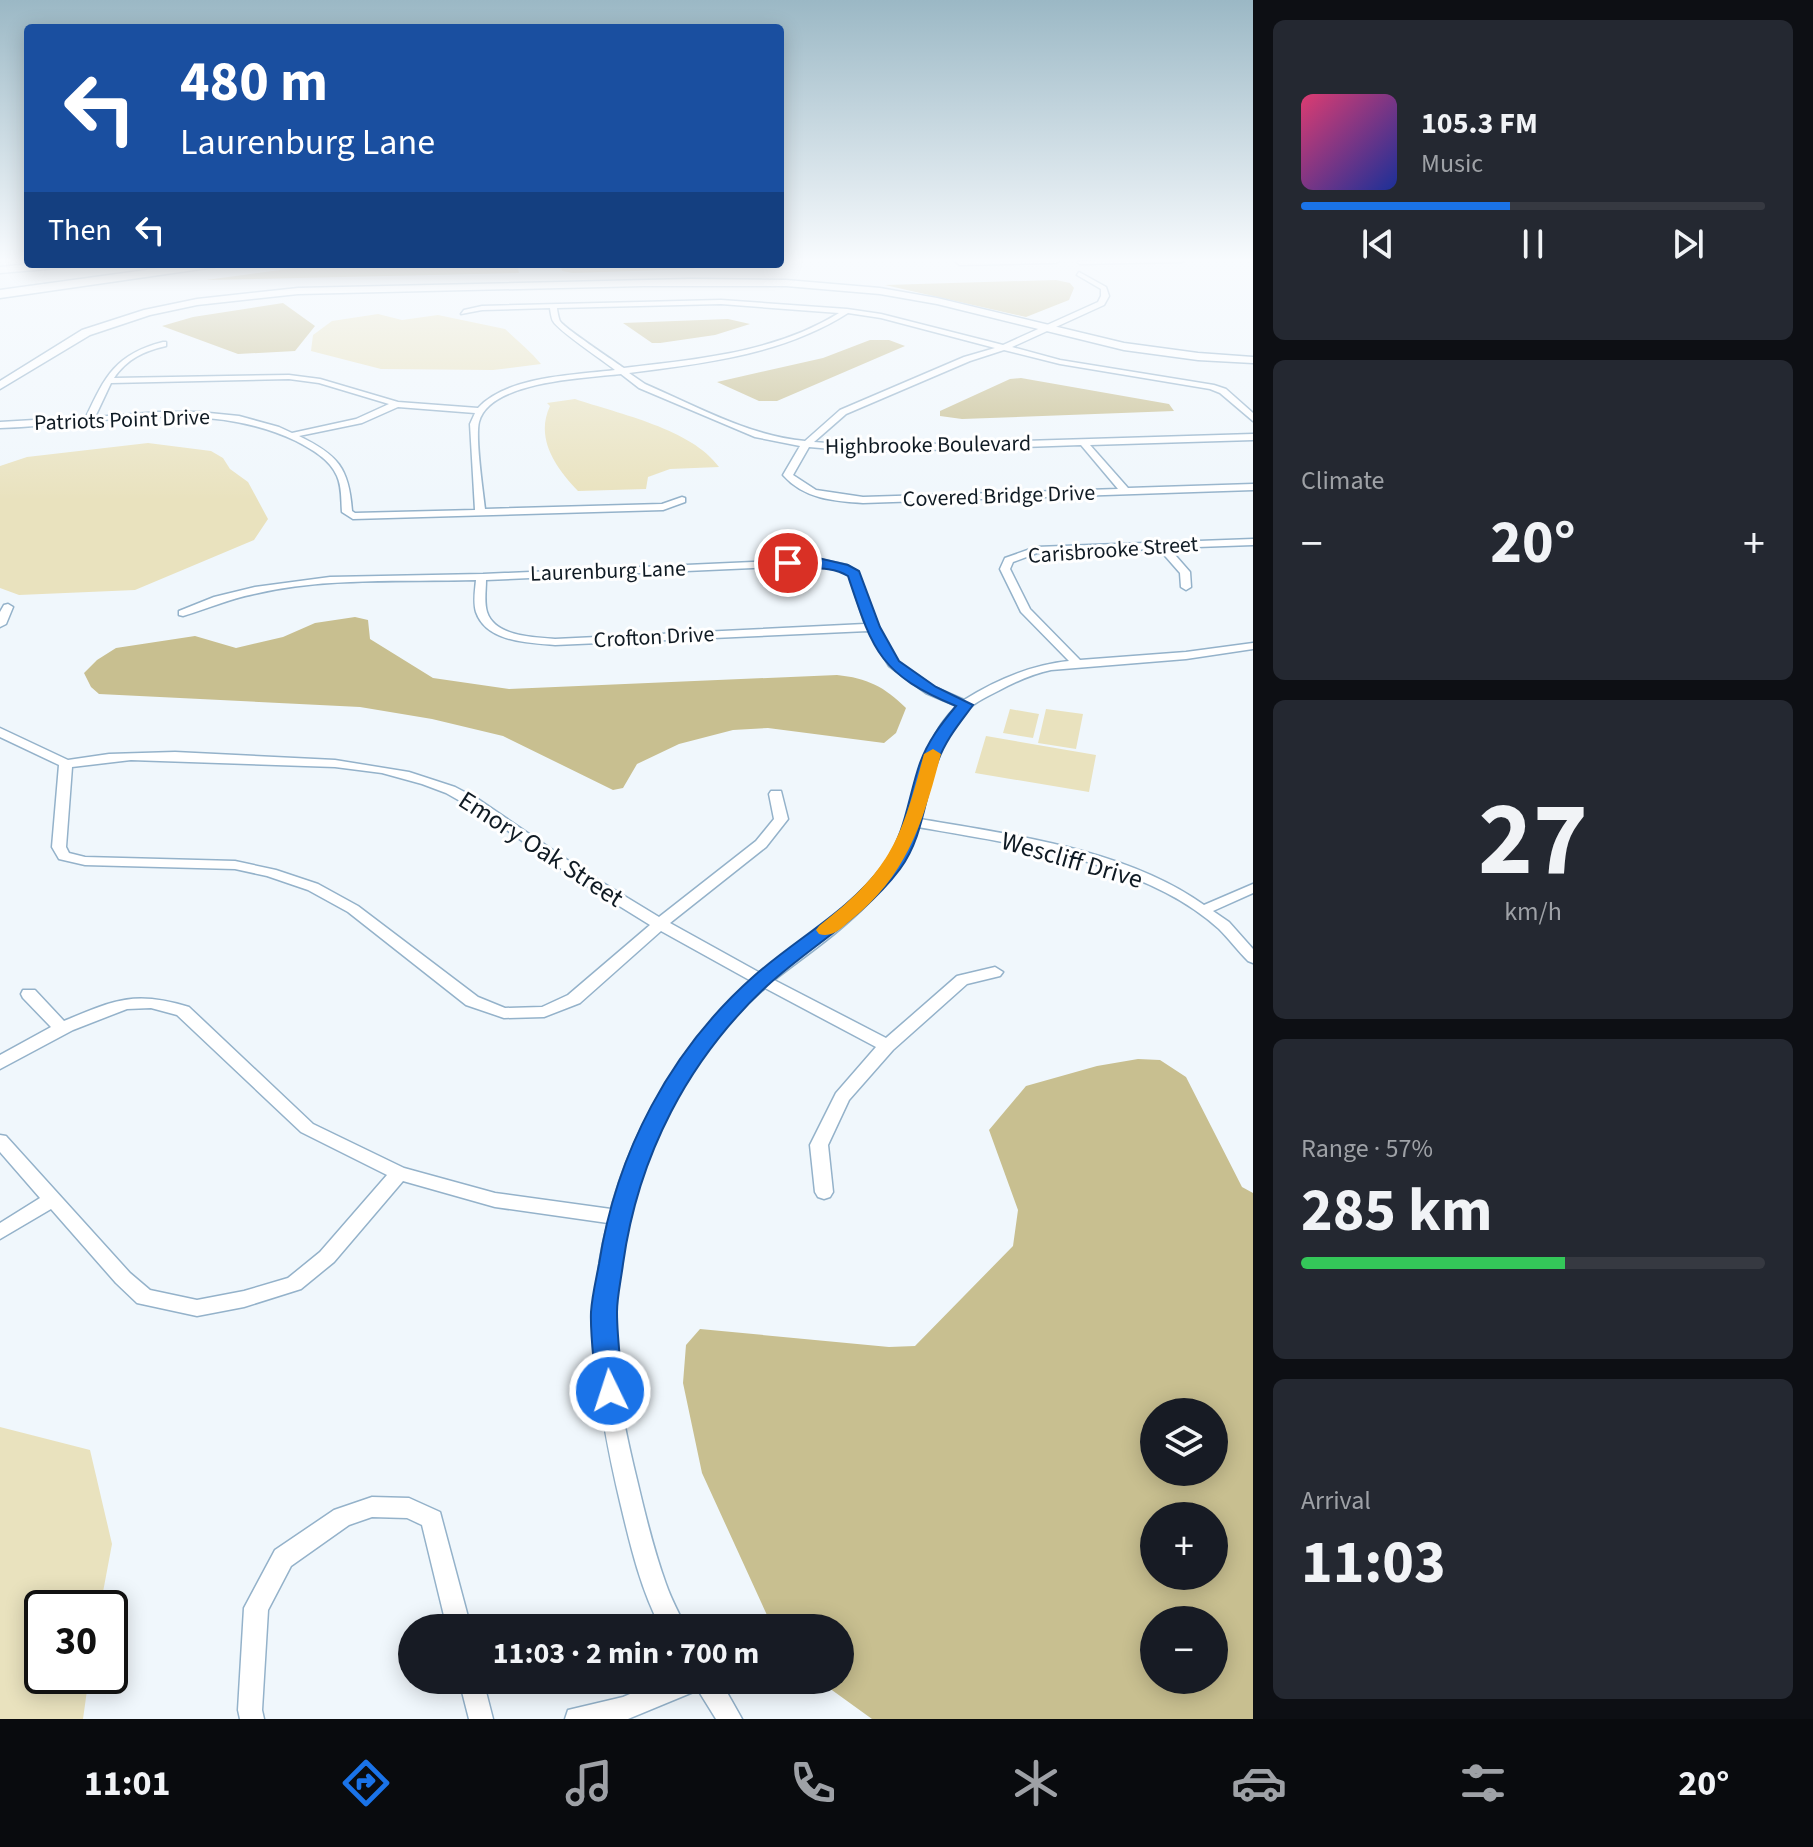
<!DOCTYPE html>
<html lang="en">
<head>
<meta charset="utf-8">
<style>
  body { margin:0; font-family:"Source Sans 3",sans-serif; background:#242831; color:#f1f3f6; height:100vh; display:flex; flex-direction:column; font-size:30px; white-space:nowrap }
  * { box-sizing:border-box; margin:0 }
  p { font-size:26px; color:#9ea1a6 }
  .icon { flex:none; width:44px; height:44px; fill:none; stroke:currentColor; stroke-width:2; stroke-linecap:round; stroke-linejoin:round }
  .map { position:relative; flex:1; overflow:hidden }
  .details { display:flex; flex-direction:column; gap:20px; padding:20px; background:#0d0f14; width:560px }
  .details>* { flex:none }
  .top-card { position:absolute; left:24px; top:24px; width:760px; height:244px; border-radius:8px; box-shadow:0 4px 20px #0003; background:#1a4fa0; color:#fff; overflow:hidden }
  .buttons { position:absolute; left:1140px; top:1398px; display:grid; gap:16px }
  .buttons a { display:grid; place-items:center; width:88px; height:88px; border-radius:50%; background:#171b24; box-shadow:0 4px 20px #0003; font-size:40px }
  .speed { position:absolute; left:24px; top:1590px; display:flex; gap:16px; font-size:40px; font-weight:700; text-align:center }
  .speed>* { display:grid; place-content:center; width:104px; height:104px; border-radius:50%; background:#171b24; box-shadow:0 4px 20px #0003; line-height:1 }
  .speed .limit { border:4px solid #111; border-radius:12px; background:#fff; color:#111 }
  .pin { position:absolute; display:grid; place-items:center; width:68px; height:68px; color:#fff; margin:-34px; border:4px solid #fff; border-radius:50%; box-shadow:0 2px 8px #0007 }
  .me { position:absolute; width:88px; margin:-44px; rotate:356deg; stroke-linejoin:round; filter:drop-shadow(0 0 6px #0008) }
  .turn { display:flex; align-items:center; gap:28px; height:168px; padding:0 24px; font-size:36px }
  .turn .icon { width:104px; height:104px; stroke-width:2.5 }
  .turn b { display:block; font-size:56px; line-height:68px }
  .then { display:flex; align-items:center; height:76px; padding:0 24px; background:#0003; gap:16px; font-size:30px }
  .big { font-size:60px; font-weight:700; line-height:1.1 }
  .details .tile { flex:1; display:flex; flex-direction:column; justify-content:center; gap:12px; min-width:0; padding:0 28px; border-radius:12px; background:#242831 }
  .details .dial { align-items:center; gap:0 }
  .dial b { font-size:104px; line-height:1 }
  .song { display:flex; align-items:center; gap:24px }
  .cover { width:96px; height:96px; border-radius:12px; background:linear-gradient(135deg,hsl(340 70% 55%),hsl(230 70% 35%)) }
  .played { height:8px; border-radius:4px; background:linear-gradient(90deg,#1a73e8 45%,#363941 45%) }
  .keys { display:flex; justify-content:space-around; direction:ltr }
  .heat { display:flex; justify-content:space-between; align-items:center; font-size:44px; direction:ltr }
  .charge { height:12px; border-radius:6px; background:linear-gradient(90deg,#34c759 57%,#363941 0) }
  .trip { position:absolute; left:398px; top:1614px; width:456px; height:80px; border-radius:40px; background:#171b24; box-shadow:0 4px 20px #0003; font-weight:700; line-height:80px; text-align:center }
  .dock { display:flex; height:128px; justify-content:space-around; align-items:center; background:#090b0e; color:#9ea1a6 }
  .dock .icon { width:56px; height:56px }
  .dock .current { color:#1a73e8 }
  .dock b { font-size:36px; color:#f1f3f6 }
  main { display:flex; flex:1; min-height:0 }
  .map>svg:first-child { display:block }
  .green { fill:#e9e2be }
  .water { fill:#c8bf90; fill-rule:evenodd }
  .lines { fill:none; stroke-linecap:round; stroke-linejoin:round }
  .street-casing { stroke:#94b2ca; stroke-width:3 }
  .secondary-casing { stroke:#94b2ca; stroke-width:3 }
  .highway-casing { stroke:#94b2ca; stroke-width:3 }
  .street { fill:#fff; fill-rule:evenodd }
  .secondary { fill:#fff; fill-rule:evenodd }
  .highway { fill:#fff; fill-rule:evenodd }
  .route { fill:#1a73e8; stroke:#114b97; stroke-width:2 }
  .slow { fill:#f59e0b }
  .labels { text-anchor:middle; dominant-baseline:central; stroke-width:6; stroke-linejoin:round; paint-order:stroke }
  .far-street-label { font-size:22px; fill:#101b24; stroke:#fff }
  .street-label { font-size:26px; fill:#101b24; stroke:#fff }
</style>
</head>
<body>
<main>
<div class="map">
<svg width="1253" height="1719" viewBox="0 0 1253 1719">
  <rect width="100%" height="100%" fill="#f0f7fc"/>
  <path class="green" d="M378 314 402 320 438 315 505 329C517 340 530 351 541 364L493 370 381 369 311 351 313 335 332 321Z
    M575 399C619 414 692 429 719 467L670 469 648 477 646 489 578 491C555 467 535 438 550 406L547 403Z
    M148 443 211 451 223 458 230 469 248 482 268 519 254 540 135 590 19 595 0 588V466L27 457Z
    M1010 709 1039 714 1033 738 1003 733Z
    M1046 709 1083 714 1076 749 1038 743Z
    M986 736 1096 755 1089 792 975 773Z
    M0 1427 90 1450 112 1544 100 1608H42V1676H89L83 1719H0Z"/>
  <path class="water" d="M326 264H517L519 273 206 280Z
    M560 264H692L694 269 573 273 562 271Z
    M1056 280 1070 283 1074 288 1069 300 1026 317 885 285Z
    M283 303 315 326 295 351 238 354 162 326 193 317Z
    M728 319 750 324 715 335 660 343H652L623 323Z
    M870 340H889L905 346 777 401H759L717 382 823 358Z
    M1021 378 1169 404 1174 411 962 419 940 416V411L1010 379Z
    M355 617 368 620 370 639 433 678 509 689 837 675C867 678 885 687 906 708L896 733 884 743 768 728 733 730 679 744 637 764 623 788 613 790 503 736 432 719 360 707 99 694 91 687 84 673 97 660 116 648 195 636 236 648 283 637 315 623Z
    M1138 1059 1160 1060 1186 1077 1242 1187 1253 1193V1719H872L818 1680H840V1628L772 1626 702 1473 683 1383 686 1345 700 1329 889 1347 915 1346 1013 1246 1018 1210 989 1130 1026 1086 1097 1066ZM1154 1412H1214V1472H1154ZM1154 1516H1214V1576H1154ZM1154 1620H1214V1680H1154Z"/>
  <g class="lines">
    <g class="street-casing">
      <path id="street" d="M954 260H1058L1059 261 1056 263 960 265Z
        M1103 260H1185L1182 262 1080 264 1077 262Z
        M1079 272 1106 287 1109 296 1104 305 1012 347 1060 360 1214 385 1226 389 1253 413V421L1220 393 1210 389 1060 364 1004 350 970 361 846 414 814 442 867 446 1253 434V440L1090 445 1128 488 1253 484V490L863 503C834 501 804 499 783 475L800 446 755 437 639 388 621 374C587 378 489 381 479 422 475 438 483 490 485 509L662 504 682 497 685 498V502L663 510 353 519 342 512C341 500 342 487 337 476 330 459 311 449 296 441 204 397 97 425 0 428V422L86 417C105 376 116 354 163 342H166V346C144 351 127 359 114 378L289 375 320 379 398 402 478 408C507 376 575 375 615 370 604 361 557 330 553 321 552 321 550 309 550 308L482 310 461 314 464 310 482 306 721 300 847 309 881 314 1003 345 1098 302 1101 296V289L1077 275ZM721 304 839 313C774 353 698 359 624 368 614 361 563 327 560 321 559 320 557 310 557 308ZM848 313 881 318 995 348 964 357 840 410 805 441C749 436 696 406 645 384L629 373C705 363 782 355 848 313ZM289 379 319 383 389 404 356 419 292 433 279 427 239 416 199 412H159L95 417 111 383ZM398 407 475 413 470 424 475 510 355 513 352 511C349 468 338 455 299 436L362 423ZM1081 445 1118 489 863 497 816 490 793 475 809 447 867 452Z
        M1253 539V545L1169 548 1190 572 1191 587 1186 590 1181 587 1180 573 1159 549 1037 553 1013 562 1010 569 1030 609 1080 660 1186 652 1253 643V649L1186 659 1051 670C1032 674 1015 682 998 691 984 698 968 706 957 719 935 746 929 786 920 819 1012 835 1126 849 1204 905L1253 884V893L1213 911 1229 922 1253 949V963L1248 961C1238 951 1229 939 1219 929 1145 861 1013 844 918 827 891 899 832 935 774 980L886 1038 957 976 995 967 1003 972 1000 976 967 984 893 1050 849 1100 828 1145 833 1192 830 1197 824 1199 818 1197 815 1192 810 1145 836 1093 876 1047 765 988C667 1072 610 1205 614 1334 615 1385 626 1435 638 1484 646 1518 654 1551 666 1584 671 1599 679 1613 686 1628H661C641 1590 631 1548 621 1506 599 1413 582 1317 608 1223L495 1207 403 1181 334 1262 301 1289 244 1307 197 1316 137 1303 116 1283 51 1209 0 1239V1223L40 1198 0 1152V1135L6 1136 130 1273 150 1290 197 1300 244 1291 288 1278 320 1252 387 1175 301 1132 177 1015 151 1008 127 1009 73 1030 0 1069V1055L51 1027 23 998 21 994 23 990H35L64 1021C114 1000 135 990 189 1007L313 1124 404 1168 495 1193 611 1209C635 1122 684 1040 753 982L661 931 580 1003 544 1017 504 1018 466 1005 348 912 308 890 267 876 235 869 85 865 59 859 52 847 59 765 0 737V728L68 760 109 754 175 752 335 760 409 772 455 787 478 799 585 872 659 917 756 841 774 819 769 794 771 791H781L788 819 766 847 670 923 762 974C805 941 858 910 887 863 918 815 913 746 957 706L926 693 889 666 868 631 555 645C529 643 486 642 476 612 473 602 475 591 476 580 402 582 326 577 254 594 229 599 207 609 183 616L179 615V611L214 597 255 587 330 577 483 574 818 559 847 565 858 572 878 627 898 662 934 687 964 700C996 680 1030 665 1069 661L1021 612 1000 569 1005 558 1036 547ZM818 565 840 569 849 576 865 624 555 639C534 637 495 637 487 612 484 602 486 590 486 580ZM131 760 335 767 382 773 422 784 446 793 490 818 574 878 650 925 568 995 542 1007 505 1008 478 997 358 906 318 884 276 870 235 861 85 857 69 853 66 847 72 767Z
        M8 604 13 607 6 624 0 627V612L4 605Z
        M372 1497 409 1498 440 1512 471 1628H447L422 1525 407 1518 372 1517 349 1525 291 1566 268 1610 262 1710 264 1719H240L238 1710 244 1608 275 1550 334 1510Z
        M459 1680H483L493 1719H469Z
        M663 1680H720L742 1719H716L698 1690 628 1719H565L568 1710 623 1697Z"/>
    </g>
    <g class="secondary-casing">
      <path id="secondary" d="M691 279 786 280 880 288 937 298 1124 343 1198 353 1253 357V363L1198 360 1124 350 937 304 880 294 786 286H643L298 294 197 305 150 315 90 335 0 389V381L82 330 144 310 197 299 298 288Z"/>
    </g>
    <g class="highway-casing">
      <path id="highway" d="M30 264H76L70 267 0 273V267Z
        M190 264H221L215 267 0 298V290Z"/>
    </g>
    <use href="#street" class="street"/>
    <use href="#secondary" class="secondary"/>
    <use href="#highway" class="highway"/>
  </g>
  <linearGradient id="sky" x2="0" y2="1"><stop stop-color="#9bb8c5"/><stop offset="0.52" stop-color="#f8fbfe"/><stop offset="1" stop-color="#f8fbfe" stop-opacity="0"/></linearGradient>
  <rect width="1253" height="500" fill="url(#sky)"/>
  <path class="route" d="M818 558 848 565 859 571 880 627 899 661 936 687 973 705C960 723 946 739 938 761 924 797 924 836 900 869 864 917 812 945 768 985 688 1059 638 1156 623 1264 621 1280 617 1297 617 1312 617 1338 621 1365 623 1391L619 1399 610 1403 600 1399 596 1391C595 1365 590 1338 591 1312 592 1296 596 1280 599 1264 616 1153 670 1050 754 976 797 938 849 911 883 865 906 834 908 797 920 763 928 741 941 724 956 706 879 674 873 651 848 576 825 562 796 573 781 563L788 559Z"/>
  <path class="slow" d="M933 749 941 754C923 822 908 874 851 920 841 928 833 938 819 934L816 930 819 926C891 870 901 840 924 754Z"/>
  <g class="labels">
    <g class="far-street-label">
      <text transform="translate(122 420) rotate(-2)">Patriots Point Drive</text>
      <text transform="translate(928 445) rotate(-1)">Highbrooke Boulevard</text>
      <text transform="translate(999 496) rotate(-2)">Covered Bridge Drive</text>
      <text transform="translate(1113 550) rotate(-4)">Carisbrooke Street</text>
      <text transform="translate(608 571) rotate(-2)">Laurenburg Lane</text>
      <text transform="translate(654 637) rotate(-3)">Crofton Drive</text>
    </g>
    <g class="street-label">
      <text transform="translate(541 849) rotate(33)">Emory Oak Street</text>
      <text transform="translate(1072 860) rotate(16)">Wescliff Drive</text>
    </g>
  </g>
</svg>
<div class="buttons">
<a><svg class="icon" aria-label="layers" viewBox="0 0 24 24"><path d="M12 4l9 5-9 5-9-5zM3 14l9 5 9-5"/></svg></a>
<a>+</a>
<a>−</a>
</div>
<div class="speed"><div class="limit">30</div></div>
<div class="pin" style="left:788px;top:563px;background:#d93025"><svg class="icon" aria-label="arrive" viewBox="0 0 24 24"><path d="M6 21V4h12l-3 4 3 4H6"/></svg></div>
<svg class="me" style="left:610px;top:1391px" viewBox="-20 -20 40 40"><circle r="17" fill="#1a73e8" stroke="#fff" stroke-width="3"/><path d="M0-11L8 9 0 5-8 9z" fill="#fff"/></svg>
<div class="trip">11:03 · 2 min · 700 m</div>
<div class="top-card">
<div class="turn"><svg class="icon" aria-label="left" viewBox="0 0 24 24"><path d="M17 20v-9H6M10 6l-5 5 5 5"/></svg><div><b>480 m</b>Laurenburg Lane</div></div>
<div class="then">Then<svg class="icon" aria-label="left" viewBox="0 0 24 24"><path d="M17 20v-9H6M10 6l-5 5 5 5"/></svg></div>
</div>
</div>
<section class="details">
<div class="tile">
<div class="song"><i class="cover"></i><div><b>105.3 FM</b><p>Music</p></div></div>
<div class="played"></div>
<div class="keys"><svg class="icon" aria-label="previous" viewBox="0 0 24 24"><path d="M18 5L8 12l10 7zM5 5v14"/></svg><svg class="icon" aria-label="pause" viewBox="0 0 24 24"><path d="M8 5v14M16 5v14"/></svg><svg class="icon" aria-label="next" viewBox="0 0 24 24"><path d="M6 5l10 7-10 7zM19 5v14"/></svg></div>
</div>
<div class="tile"><p>Climate</p>
<div class="heat"><a>−</a><b class="big">20°</b><a>+</a></div>
</div>
<div class="tile dial"><b>27</b><p>km/h</p></div>
<div class="tile"><p>Range · 57%</p><b class="big">285 km</b><div class="charge"></div></div>
<div class="tile"><p>Arrival</p><b class="big">11:03</b></div>
</section>
</main>
<nav class="dock">
<b>11:01</b>
<svg class="icon current" aria-label="directions" viewBox="0 0 24 24"><path d="M12 3l9 9-9 9-9-9zM9 14v-3h6M13 9l2 2-2 2"/></svg>
<svg class="icon" aria-label="music" viewBox="0 0 24 24"><path d="M9 18V5l10-2v13"/><circle cx="6" cy="18" r="3"/><circle cx="16" cy="16" r="3"/></svg>
<svg class="icon" aria-label="phone" viewBox="0 0 24 24"><path d="M5 4h4l2 5-3 2q2 4 5 5l2-3 5 2v4C11 20 4 13 5 4z"/></svg>
<svg class="icon" aria-label="climate" viewBox="0 0 24 24"><path d="M12 3v18M4 7l16 10M4 17L20 7"/></svg>
<svg class="icon" aria-label="car" viewBox="0 0 24 24"><path d="M5 17H2v-5l4-1 3-4h7l3 4 3 1v5h-3M9 17h6M6 11h13"/><circle cx="7" cy="17" r="2"/><circle cx="17" cy="17" r="2"/></svg>
<svg class="icon" aria-label="filters" viewBox="0 0 24 24"><path d="M4 7h16M4 17h16"/><circle cx="9" cy="7" r="2"/><circle cx="15" cy="17" r="2"/></svg>
<b>20°</b>
</nav>
</body>
</html>
